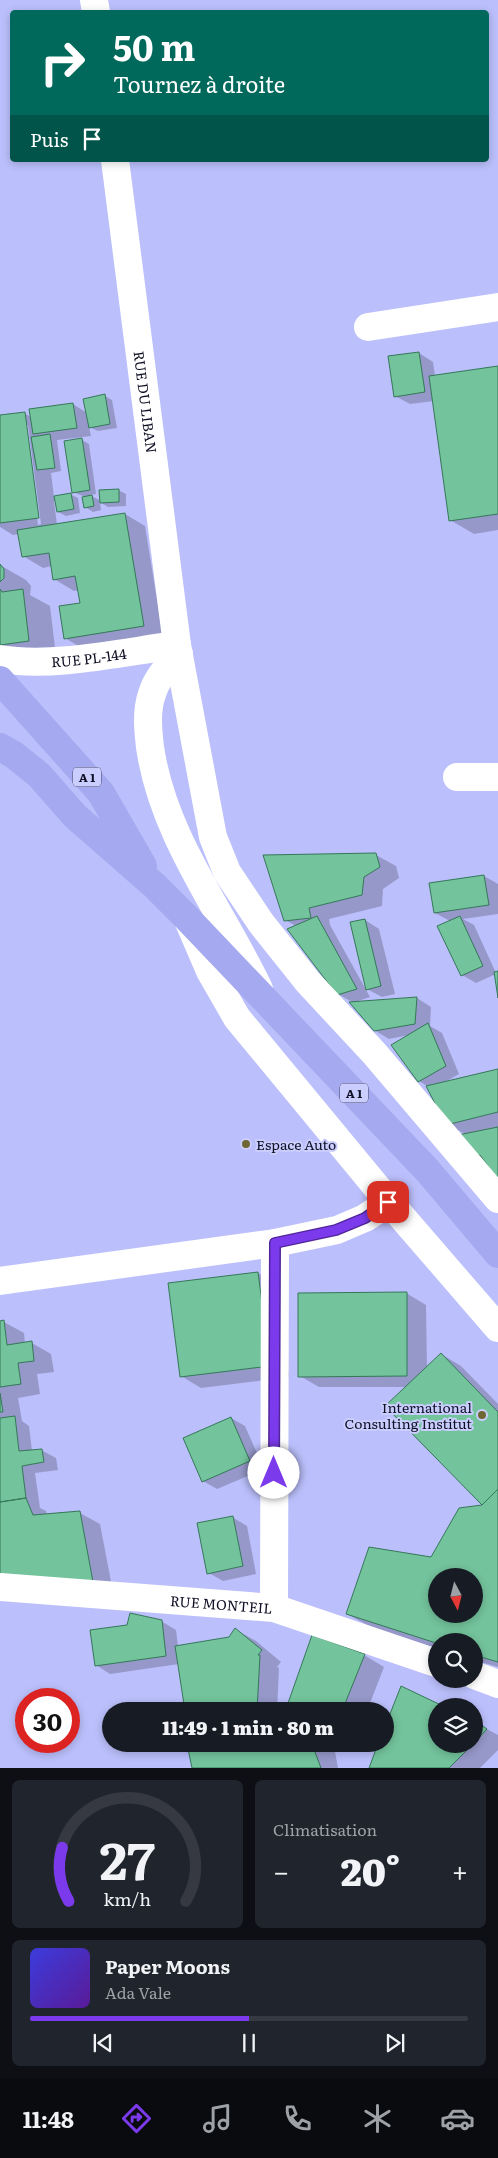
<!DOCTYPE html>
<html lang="fr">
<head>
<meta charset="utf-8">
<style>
  body { margin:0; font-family:Literata,serif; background:#20242c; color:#f1f3f6; height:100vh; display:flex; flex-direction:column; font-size:19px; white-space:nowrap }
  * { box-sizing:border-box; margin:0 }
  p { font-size:16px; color:#9ea1a6 }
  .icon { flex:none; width:28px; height:28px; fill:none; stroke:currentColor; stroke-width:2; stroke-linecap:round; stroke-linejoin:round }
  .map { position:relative; height:1768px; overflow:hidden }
  .panel { display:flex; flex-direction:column; gap:12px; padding:12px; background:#0d0f14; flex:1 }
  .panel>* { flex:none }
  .banner { position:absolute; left:10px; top:10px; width:479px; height:152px; border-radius:5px; box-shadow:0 2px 8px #0003; background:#00695c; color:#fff; overflow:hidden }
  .needle { width:32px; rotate:173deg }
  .buttons { position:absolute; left:428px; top:1568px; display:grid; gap:10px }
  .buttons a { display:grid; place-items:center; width:55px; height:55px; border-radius:50%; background:#171b24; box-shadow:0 2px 8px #0003; font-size:25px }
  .speed { position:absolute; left:15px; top:1688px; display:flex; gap:10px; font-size:25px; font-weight:700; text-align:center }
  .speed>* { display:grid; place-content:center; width:65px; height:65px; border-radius:50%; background:#171b24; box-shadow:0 2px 8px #0003; line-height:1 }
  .speed .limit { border:8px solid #d22; background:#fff; color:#111 }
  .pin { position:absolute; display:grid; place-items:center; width:42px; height:42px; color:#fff; margin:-21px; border-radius:10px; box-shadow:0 2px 8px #0006 }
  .me { position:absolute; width:55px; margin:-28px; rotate:0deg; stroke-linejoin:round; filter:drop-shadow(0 0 4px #0008) }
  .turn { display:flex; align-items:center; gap:18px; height:105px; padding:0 20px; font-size:22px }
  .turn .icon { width:65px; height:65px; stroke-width:2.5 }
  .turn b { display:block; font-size:35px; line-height:42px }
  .then { display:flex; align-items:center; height:48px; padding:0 20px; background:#0003; gap:10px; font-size:19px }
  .big { font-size:38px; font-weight:800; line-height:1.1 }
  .panel .tile { flex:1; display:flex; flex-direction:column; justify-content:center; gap:8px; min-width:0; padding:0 18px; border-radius:8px; background:#20242c }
  .panel .dial { align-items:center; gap:0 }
  .dial svg { height:130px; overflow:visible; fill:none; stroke:#363941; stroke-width:7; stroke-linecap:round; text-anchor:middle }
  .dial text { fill:#f1f3f6; stroke:none }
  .song { display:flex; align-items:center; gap:15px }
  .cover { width:60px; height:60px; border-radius:8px; background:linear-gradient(135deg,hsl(240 70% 55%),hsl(270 70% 35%)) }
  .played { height:5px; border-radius:2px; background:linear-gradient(90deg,#7c3aed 50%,#363941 50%) }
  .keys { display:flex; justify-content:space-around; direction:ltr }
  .heat { display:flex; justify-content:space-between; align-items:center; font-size:28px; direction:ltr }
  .panel .tiles { flex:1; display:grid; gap:12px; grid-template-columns:1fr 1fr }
  .tile:last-child { grid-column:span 2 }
  .trip { position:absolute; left:102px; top:1702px; width:292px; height:50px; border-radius:25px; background:#171b24; box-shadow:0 2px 8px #0003; font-weight:800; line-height:50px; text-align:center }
  .tabs { display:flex; height:80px; justify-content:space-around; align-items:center; background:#090b0e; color:#9ea1a6 }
  .tabs .icon { width:35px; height:35px }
  .tabs .on { color:#7c3aed }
  .tabs b { font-size:22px; color:#f1f3f6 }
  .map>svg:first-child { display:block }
  .shadow { fill:#0003; fill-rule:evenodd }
  .building { fill:#73c39c; stroke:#357859; fill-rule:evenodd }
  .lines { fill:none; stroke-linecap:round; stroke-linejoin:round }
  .minor { stroke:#fff; stroke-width:28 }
  .highway { stroke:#a5a9ef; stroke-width:28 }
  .route-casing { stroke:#51269a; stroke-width:12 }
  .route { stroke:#7c3aed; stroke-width:9 }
  .poi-dot { fill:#6e6733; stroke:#cacefe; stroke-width:2 }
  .labels { text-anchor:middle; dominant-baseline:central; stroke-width:4; stroke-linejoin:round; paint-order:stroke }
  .shield { fill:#cacefe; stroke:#484966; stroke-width:1 }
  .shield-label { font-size:12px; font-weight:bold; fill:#101025 }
  .street-label { font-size:14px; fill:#101025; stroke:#cacefe }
  .poi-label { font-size:14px; fill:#101025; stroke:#cacefe; text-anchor:start }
</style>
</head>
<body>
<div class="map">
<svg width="498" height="1768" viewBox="0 0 498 1768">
  <rect width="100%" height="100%" fill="#bbbffb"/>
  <path class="shadow" d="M419 353 433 362 435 376 498 368V530L474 534 450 520 434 401 410 404 395 396Z
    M105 396 112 400 117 428 98 431 89 427 91 436 57 440 61 471 51 473 54 497 70 494 78 498 80 513 66 516 58 512 56 500 54 501 57 525 125 514 145 526 163 637 85 650 65 638 81 604 79 590 74 591 54 579 52 566 43 568 23 556 19 534 13 535 0 527V417L24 413 31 417 73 404 87 413ZM25 425H28L41 524 38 525Z
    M82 440 89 444 96 494 90 495 101 501 118 490 126 494V506L108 507 100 502 101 510 93 512 85 507 83 496 73 492Z
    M0 565 26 580 31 586 30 595 50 606 56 656 0 655Z
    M376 855 396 866 399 878 383 889 382 906 329 919 330 925 370 997 355 1002 417 998 431 1007 430 1026 442 1033 459 1074 445 1082 498 1070V1191L470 1158 465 1134 447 1124 427 1086 419 1081 409 1035 389 1039 374 1030 354 1003 338 994 296 926 285 920Z
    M484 876 498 884V914L463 919 474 925 496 973H498V989L496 974 476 983 462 975 450 921 435 913Z
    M365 920 379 929 395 994 382 997 367 989Z
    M258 1273 278 1284 289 1377 201 1388 181 1376 170 1284Z
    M406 1293 426 1305 427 1368 441 1354 461 1366 498 1404V1667L474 1660V1641H436V1648L371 1627 347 1614 431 1558 484 1506 407 1387H319L300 1376ZM436 1576H474V1614H436Z
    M0 1322H4L24 1333 25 1344 32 1343 51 1354 54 1372 37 1374 40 1394 18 1398 22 1421 29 1426 32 1451 41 1450 56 1458 58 1470 35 1473 40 1508 46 1511 47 1515 80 1513 100 1524 113 1592 0 1582Z
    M231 1418 245 1426 264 1469 217 1489 203 1481Z
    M232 1517 247 1526 256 1574 223 1581 209 1573Z
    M161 1621 176 1630 178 1646 229 1638 236 1630 256 1641 281 1662 277 1667 279 1668 277 1711H187L179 1664 110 1674 96 1665Z
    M313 1636 364 1655 384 1667 367 1711H299L289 1706Z
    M401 1688 440 1706H436V1744H474V1722L498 1735V1750L480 1768H370L380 1744H386Z
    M189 1744H331L334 1746 338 1768H193Z"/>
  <path class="building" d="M419 352 425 392 394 397 388 356Z
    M498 366V514L449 521 429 376Z
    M105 394 110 424 89 428 83 399Z
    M73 403 77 428 33 434 29 409Z
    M25 412 39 518 0 523V415Z
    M50 434 55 468 37 470 31 437Z
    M82 438 90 490 72 493 64 441Z
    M119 489V502L100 503 99 490Z
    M71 493 74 509 57 512 54 496Z
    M92 495 94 506 84 508 82 497Z
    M125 513 144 626 64 639 59 606 80 603 75 576 53 580 49 553 22 557 17 530Z
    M0 564 4 569V578L0 582Z
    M0 589 2 592 23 589 29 641 0 645Z
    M376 853 380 867 364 877 362 895 309 908 311 918 284 921 263 855Z
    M484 875 489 905 434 913 429 883Z
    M317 916 357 989 337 995 287 929Z
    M460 916 483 966 461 976 437 926Z
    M365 919 381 986 366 990 350 922Z
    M498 971V998L494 972Z
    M417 997 415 1024 374 1031 349 1002Z
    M428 1023 446 1066 418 1082 391 1045Z
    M498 1069V1112L446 1125 426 1086Z
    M498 1127V1193L493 1173 480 1155 469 1159 448 1137Z
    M258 1272 270 1366 180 1377 168 1283Z
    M407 1292V1376L298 1377V1293Z
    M4 1320 7 1345 32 1341 34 1361 18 1363 21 1384 0 1387V1321Z
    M441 1353 498 1412V1489L482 1505 385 1406Z
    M0 1393 3 1412H0Z
    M15 1416 19 1451 42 1449 44 1462 22 1466 26 1498 0 1502V1418Z
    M231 1417 250 1461 202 1482 183 1438Z
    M498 1489V1662L474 1655V1641H436V1643L346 1614 369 1547 431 1557 459 1508 482 1505ZM436 1576H474V1614H436Z
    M26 1498 33 1515 80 1511 93 1582 0 1579V1502Z
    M233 1516 243 1566 207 1574 197 1523Z
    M130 1613 162 1620 166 1656 95 1666 90 1630 127 1625Z
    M235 1628 262 1650 258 1655H260L257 1711H185L175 1646 229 1637Z
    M312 1635 365 1654 342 1711H300L287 1706Z
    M401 1686 443 1706H436V1744H473L449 1768H369L378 1744H386V1724Z
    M474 1720 487 1729 474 1743Z
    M187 1744H314L315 1752 321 1768H192Z"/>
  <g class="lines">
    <g class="minor">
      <path d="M94 0 96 12"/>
      <path id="s1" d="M115 160 177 645 213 837 227 872 261 923 308 982 374 1053 498 1199"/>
      <path d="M368 327 498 307"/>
      <path d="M179 654C168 667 157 677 152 694 146 711 148 730 150 747 163 837 221 909 259 989"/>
      <path id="s2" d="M0 659C53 668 123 652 177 645"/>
      <path d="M457 777H498"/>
      <path d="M188 920 210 971 237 1018 389 1202 498 1328"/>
      <path d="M0 1281 275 1243 337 1230 365 1218 389 1202"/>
      <path id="s3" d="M0 1587 274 1608 436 1663"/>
      <path d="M274 1608 275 1243"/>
      <path d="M474 1675 498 1684"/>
    </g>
    <path class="highway" d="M0 680 101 793 143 866
      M0 747 14 755 39 775 75 816 155 886 186 917 427 1170 498 1254"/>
  </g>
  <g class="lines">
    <g class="route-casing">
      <path id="route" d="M274 1473 275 1243 336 1230 365 1218 388 1202"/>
    </g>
    <use href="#route" class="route"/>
  </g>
  <g class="poi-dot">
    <circle cx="246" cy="1144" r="5"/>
    <circle cx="482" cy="1415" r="5"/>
  </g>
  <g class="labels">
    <g class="shield">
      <rect x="73" y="767.5" width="28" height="19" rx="4"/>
      <rect x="340" y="1083.5" width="28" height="19" rx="4"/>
    </g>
    <g class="shield-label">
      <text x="87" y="777">A 1</text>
      <text x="354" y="1093">A 1</text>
    </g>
    <g class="street-label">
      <text stroke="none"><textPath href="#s1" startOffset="244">RUE DU LIBAN</textPath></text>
      <text stroke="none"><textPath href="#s2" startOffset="89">RUE PL-144</textPath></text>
      <text stroke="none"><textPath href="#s3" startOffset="222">RUE MONTEIL</textPath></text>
    </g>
    <g class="poi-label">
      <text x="256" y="1144">Espace Auto</text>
      <text x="472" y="1407" text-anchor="end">International<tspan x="472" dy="16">Consulting Institut</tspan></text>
    </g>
  </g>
</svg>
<div class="buttons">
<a><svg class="needle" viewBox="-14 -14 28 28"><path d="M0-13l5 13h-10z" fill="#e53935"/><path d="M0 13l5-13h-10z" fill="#9ea1a6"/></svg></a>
<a><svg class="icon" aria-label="search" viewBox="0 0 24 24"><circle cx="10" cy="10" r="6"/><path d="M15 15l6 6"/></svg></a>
<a><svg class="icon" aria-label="layers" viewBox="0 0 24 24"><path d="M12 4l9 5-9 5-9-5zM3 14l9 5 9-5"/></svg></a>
</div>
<div class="speed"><div class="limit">30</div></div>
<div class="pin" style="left:388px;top:1202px;background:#d93025"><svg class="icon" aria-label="arrive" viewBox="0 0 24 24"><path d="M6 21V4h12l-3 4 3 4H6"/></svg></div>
<svg class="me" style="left:274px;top:1473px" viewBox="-20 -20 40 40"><circle r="19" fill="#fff"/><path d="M0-13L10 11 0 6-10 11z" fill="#7c3aed"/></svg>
<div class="trip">11:49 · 1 min · 80 m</div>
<div class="banner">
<div class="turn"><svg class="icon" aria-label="right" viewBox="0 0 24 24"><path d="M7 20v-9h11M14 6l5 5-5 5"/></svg><div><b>50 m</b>Tournez à droite</div></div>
<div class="then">Puis<svg class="icon" aria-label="arrive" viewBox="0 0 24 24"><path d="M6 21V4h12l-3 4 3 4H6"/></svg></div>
</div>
</div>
<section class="panel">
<div class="tiles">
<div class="tile dial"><svg viewBox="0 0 100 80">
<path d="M14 69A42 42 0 1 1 86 69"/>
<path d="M14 69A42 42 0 0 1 10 36" stroke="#7c3aed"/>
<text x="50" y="56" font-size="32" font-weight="700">27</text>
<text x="50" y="72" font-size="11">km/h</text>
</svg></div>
<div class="tile"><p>Climatisation</p>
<div class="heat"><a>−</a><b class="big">20°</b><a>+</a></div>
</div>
<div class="tile">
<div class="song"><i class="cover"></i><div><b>Paper Moons</b><p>Ada Vale</p></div></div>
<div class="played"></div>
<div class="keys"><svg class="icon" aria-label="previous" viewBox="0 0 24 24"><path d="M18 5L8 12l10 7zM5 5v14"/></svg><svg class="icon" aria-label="pause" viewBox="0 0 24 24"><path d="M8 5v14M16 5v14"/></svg><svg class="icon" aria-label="next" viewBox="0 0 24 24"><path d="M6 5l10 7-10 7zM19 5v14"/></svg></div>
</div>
</div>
</section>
<nav class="tabs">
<b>11:48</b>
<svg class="icon on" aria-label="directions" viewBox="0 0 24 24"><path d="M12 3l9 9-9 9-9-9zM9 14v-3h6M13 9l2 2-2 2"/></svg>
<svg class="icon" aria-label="music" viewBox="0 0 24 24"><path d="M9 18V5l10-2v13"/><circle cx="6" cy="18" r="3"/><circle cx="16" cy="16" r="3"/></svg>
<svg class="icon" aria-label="phone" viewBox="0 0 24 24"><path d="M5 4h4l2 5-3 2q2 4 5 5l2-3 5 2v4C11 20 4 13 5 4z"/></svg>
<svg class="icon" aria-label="climate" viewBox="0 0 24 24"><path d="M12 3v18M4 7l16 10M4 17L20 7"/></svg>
<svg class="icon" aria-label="car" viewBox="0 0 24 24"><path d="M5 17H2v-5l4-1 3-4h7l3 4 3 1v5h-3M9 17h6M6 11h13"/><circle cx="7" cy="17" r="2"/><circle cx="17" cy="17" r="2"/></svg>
</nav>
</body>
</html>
